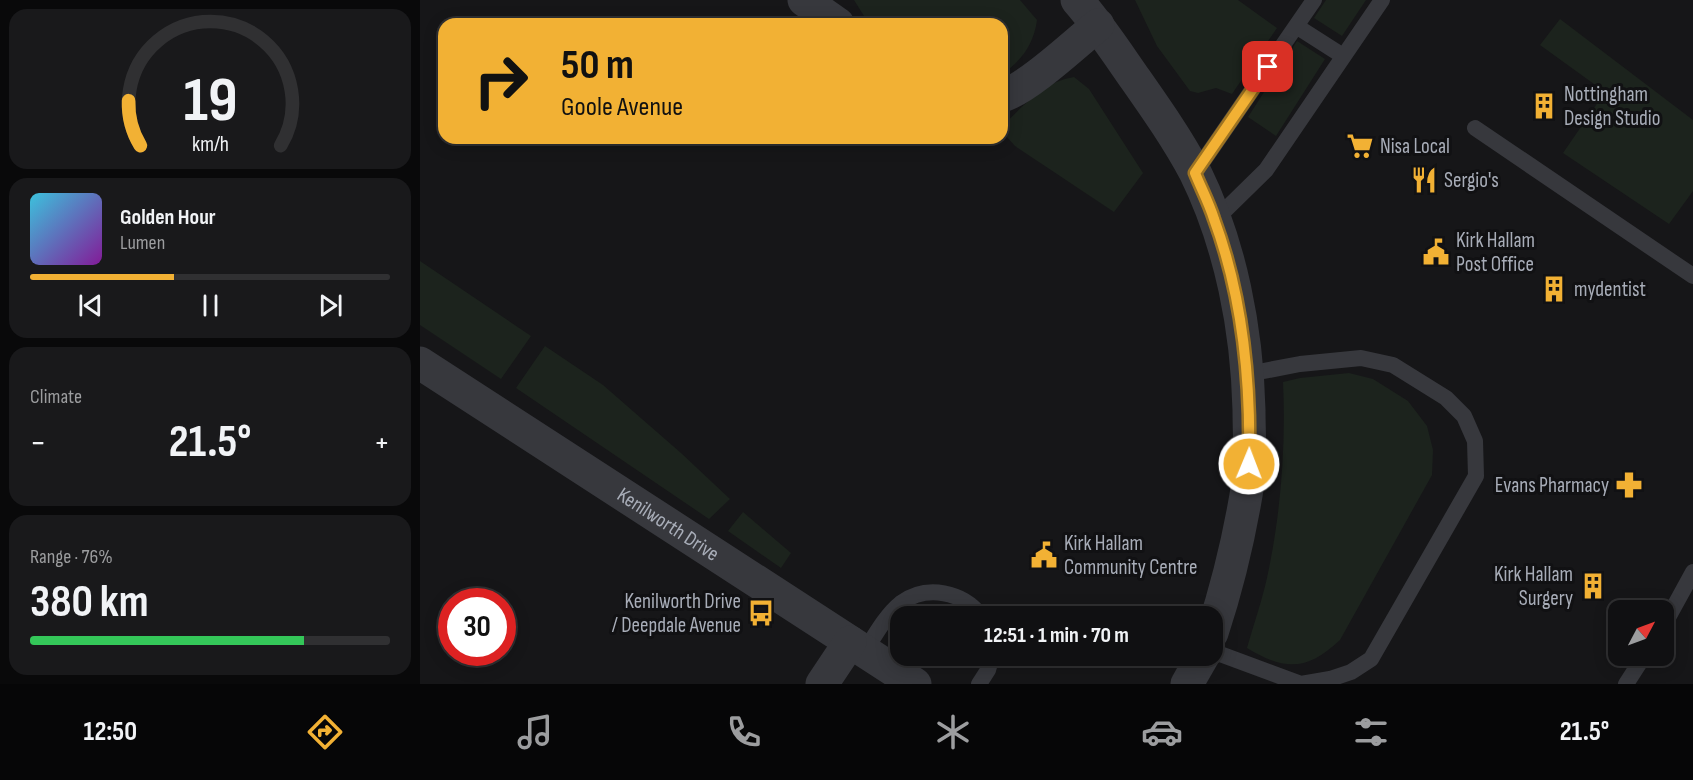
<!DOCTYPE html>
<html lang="en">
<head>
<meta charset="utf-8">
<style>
  body { margin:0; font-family:"Sofia Sans Condensed",sans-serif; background:#19191b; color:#f1f3f6; height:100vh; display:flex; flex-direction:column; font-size:22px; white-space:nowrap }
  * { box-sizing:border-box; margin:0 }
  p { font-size:20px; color:#9c9d9f }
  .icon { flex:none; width:33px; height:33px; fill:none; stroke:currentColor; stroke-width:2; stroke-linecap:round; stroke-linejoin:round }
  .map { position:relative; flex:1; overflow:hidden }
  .side { display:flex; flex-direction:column; gap:9px; padding:9px; background:#09090a; width:420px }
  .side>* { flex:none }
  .banner { position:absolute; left:18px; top:18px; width:570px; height:126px; border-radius:18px; box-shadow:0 3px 15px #0003,0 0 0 2px #303032; background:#f2b134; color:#111; overflow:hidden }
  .needle { width:39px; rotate:49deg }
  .fabs { position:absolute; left:1188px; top:600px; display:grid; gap:12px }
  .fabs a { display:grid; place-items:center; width:66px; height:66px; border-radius:12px; background:#101012; box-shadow:0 3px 15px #0003,0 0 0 2px #303032; font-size:30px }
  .speed { position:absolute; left:18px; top:588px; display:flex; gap:12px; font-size:30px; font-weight:700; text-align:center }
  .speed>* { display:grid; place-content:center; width:78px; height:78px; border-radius:50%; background:#101012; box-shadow:0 3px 15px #0003,0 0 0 2px #303032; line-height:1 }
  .speed .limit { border:9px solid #d22; background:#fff; color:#111 }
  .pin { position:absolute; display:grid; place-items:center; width:51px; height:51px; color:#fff; margin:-26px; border-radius:12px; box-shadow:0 3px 9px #0006 }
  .me { position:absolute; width:66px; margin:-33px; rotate:1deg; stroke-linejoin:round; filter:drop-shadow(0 0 4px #0008) }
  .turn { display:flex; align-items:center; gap:21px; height:126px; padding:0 24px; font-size:27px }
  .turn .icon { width:78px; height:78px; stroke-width:2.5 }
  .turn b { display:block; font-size:42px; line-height:51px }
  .big { font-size:45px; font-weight:700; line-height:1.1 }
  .side .card { flex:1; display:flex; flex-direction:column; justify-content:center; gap:9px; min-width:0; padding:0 21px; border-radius:18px; background:#19191b }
  .side .dial { align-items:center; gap:0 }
  .dial svg { height:156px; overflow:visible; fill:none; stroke:#303032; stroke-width:7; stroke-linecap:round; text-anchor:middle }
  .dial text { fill:#f1f3f6; stroke:none }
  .song { display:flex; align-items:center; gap:18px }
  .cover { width:72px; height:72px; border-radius:9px; background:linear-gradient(135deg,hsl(190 70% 55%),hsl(290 70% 35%)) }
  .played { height:6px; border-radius:3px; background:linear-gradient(90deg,#f2b134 40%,#303032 40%) }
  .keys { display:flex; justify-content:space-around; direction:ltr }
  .heat { display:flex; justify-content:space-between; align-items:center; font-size:33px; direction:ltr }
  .charge { height:9px; border-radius:4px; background:linear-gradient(90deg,#34c759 76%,#303032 0) }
  .trip { position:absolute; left:470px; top:606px; width:333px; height:60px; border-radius:18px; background:#101012; box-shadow:0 3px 15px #0003,0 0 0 2px #303032; font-weight:700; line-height:60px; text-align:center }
  .dock { display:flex; height:96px; justify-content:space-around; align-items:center; background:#060607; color:#9c9d9f }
  .dock .icon { width:42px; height:42px }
  .dock .on { color:#f2b134 }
  .dock b { font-size:27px; color:#f1f3f6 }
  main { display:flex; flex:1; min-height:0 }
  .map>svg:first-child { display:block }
  .green { fill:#1c231d }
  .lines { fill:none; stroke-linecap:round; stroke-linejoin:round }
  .service { stroke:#37383d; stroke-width:16 }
  .minor { stroke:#37383d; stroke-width:33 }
  .route-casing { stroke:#9d7322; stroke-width:15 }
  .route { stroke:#f2b134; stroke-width:10 }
  .labels { text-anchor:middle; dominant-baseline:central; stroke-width:6; stroke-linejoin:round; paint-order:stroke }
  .poi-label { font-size:21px; fill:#a8adb8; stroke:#111113; text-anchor:start }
  .street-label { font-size:21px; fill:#a8adb8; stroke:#111113 }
</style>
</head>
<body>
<main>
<section class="side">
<div class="card dial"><svg viewBox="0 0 100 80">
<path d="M14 69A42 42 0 1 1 86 69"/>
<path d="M14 69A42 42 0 0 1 8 46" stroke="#f2b134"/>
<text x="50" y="56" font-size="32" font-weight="700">19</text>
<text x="50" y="72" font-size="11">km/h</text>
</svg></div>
<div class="card">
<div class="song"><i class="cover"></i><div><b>Golden Hour</b><p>Lumen</p></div></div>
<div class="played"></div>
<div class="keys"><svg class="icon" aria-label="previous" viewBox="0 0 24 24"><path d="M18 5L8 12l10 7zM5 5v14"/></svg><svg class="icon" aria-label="pause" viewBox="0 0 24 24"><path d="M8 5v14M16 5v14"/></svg><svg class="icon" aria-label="next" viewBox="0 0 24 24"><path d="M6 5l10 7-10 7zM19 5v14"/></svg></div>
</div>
<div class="card"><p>Climate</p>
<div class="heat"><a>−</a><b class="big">21.5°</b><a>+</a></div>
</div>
<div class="card"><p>Range · 76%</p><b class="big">380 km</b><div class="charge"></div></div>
</section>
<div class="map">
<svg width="1273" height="684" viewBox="0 0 1273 684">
  <rect width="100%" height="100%" fill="#161618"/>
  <path class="green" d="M434 0H600L617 20C614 43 602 61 582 74V24H449Z
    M715 0H818L857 28 812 94 796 88 778 93 770 91 737 46Z
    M906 0H946L922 36 894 18Z
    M1140 19 1273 120V191L1249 224 1143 153 1185 92 1120 45Z
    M877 41 905 59 856 136 828 117Z
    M654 77 669 89 723 173 694 212 595 146 585 135 584 124C606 104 623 82 654 77Z
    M0 261 111 336 81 379 0 325Z
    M125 346 183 385 261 453 310 499 289 519 96 388Z
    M929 373 953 379 988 401 1007 426 1013 450 1012 475 920 640C887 671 865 671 827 648 834 623 843 598 848 573 861 511 866 445 863 382L880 378Z
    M323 512 371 553 361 568 308 531Z"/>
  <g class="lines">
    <path class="service" d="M876 26 923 56
      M1055 128 1273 276
      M775 173 894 0
      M795 220 846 170 962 0
      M1244 625 1273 572
      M445 651C455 635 466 615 481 603 507 584 543 592 561 616
      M792 651 881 684 910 679 931 672 951 659 1056 476 1055 441 1044 416 1026 398 973 365 941 358 880 364 828 374
      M559 684 568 670 572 656
      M1206 684 1224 656"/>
    <g class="minor">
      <path d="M384 0 418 24"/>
      <path d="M657 0C679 25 697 53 716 80 737 110 758 140 775 172 811 245 827 330 829 410 829 434 831 459 828 483 820 534 808 584 792 633"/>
      <path d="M582 96C607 89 656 43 678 25"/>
      <path id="s1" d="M0 363 495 684"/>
      <path d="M402 684 430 642"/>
      <path d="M767 684 783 656"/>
    </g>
  </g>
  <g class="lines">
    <g class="route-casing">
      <path id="route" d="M829 464C831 381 823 297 794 219 789 203 781 188 775 173L848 67"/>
    </g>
    <use href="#route" class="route"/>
  </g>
  <defs>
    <g id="building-bare" transform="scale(2.07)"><path d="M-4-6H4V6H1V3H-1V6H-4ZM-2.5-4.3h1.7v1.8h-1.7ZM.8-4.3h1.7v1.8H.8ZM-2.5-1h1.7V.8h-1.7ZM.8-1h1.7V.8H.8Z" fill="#f2b134" stroke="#111113" stroke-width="2.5" paint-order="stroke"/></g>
    <g id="supermarket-bare" transform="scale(2.07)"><path d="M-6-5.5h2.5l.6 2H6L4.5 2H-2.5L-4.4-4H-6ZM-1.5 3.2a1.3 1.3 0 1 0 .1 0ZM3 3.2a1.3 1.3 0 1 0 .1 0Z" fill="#f2b134" stroke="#111113" stroke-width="2.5" paint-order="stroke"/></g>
    <g id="restaurant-bare" transform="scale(2.07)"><path d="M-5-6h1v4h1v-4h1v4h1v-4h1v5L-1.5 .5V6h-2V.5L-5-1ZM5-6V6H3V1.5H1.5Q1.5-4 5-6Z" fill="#f2b134" stroke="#111113" stroke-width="2.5" paint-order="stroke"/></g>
    <g id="civic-bare" transform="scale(2.07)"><path d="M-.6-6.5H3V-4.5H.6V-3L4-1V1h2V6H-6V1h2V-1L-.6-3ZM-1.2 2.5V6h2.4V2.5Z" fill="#f2b134" stroke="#111113" stroke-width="2.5" paint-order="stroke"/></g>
    <g id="pharmacy-bare" transform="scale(2.07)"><path d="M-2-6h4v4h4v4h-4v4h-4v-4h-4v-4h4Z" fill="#f2b134" stroke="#111113" stroke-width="2.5" paint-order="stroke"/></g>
    <g id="bus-bare" transform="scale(2.07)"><path d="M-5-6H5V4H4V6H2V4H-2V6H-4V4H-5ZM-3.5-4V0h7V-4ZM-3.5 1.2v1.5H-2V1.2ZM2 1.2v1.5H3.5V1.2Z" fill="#f2b134" stroke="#111113" stroke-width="2.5" paint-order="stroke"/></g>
  </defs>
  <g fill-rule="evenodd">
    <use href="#building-bare" x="1124" y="106"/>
    <use href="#supermarket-bare" x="940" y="146"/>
    <use href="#restaurant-bare" x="1004" y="180"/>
    <use href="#civic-bare" x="1016" y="252"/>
    <use href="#building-bare" x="1134" y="289"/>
    <use href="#pharmacy-bare" x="1209" y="485"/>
    <use href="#civic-bare" x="624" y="555"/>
    <use href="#building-bare" x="1173" y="586"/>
    <use href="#bus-bare" x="341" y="613"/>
  </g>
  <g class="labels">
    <g class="poi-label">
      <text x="1144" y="94">Nottingham<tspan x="1144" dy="24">Design Studio</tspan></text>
      <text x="960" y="146">Nisa Local</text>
      <text x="1024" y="180">Sergio's</text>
      <text x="1036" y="240">Kirk Hallam<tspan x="1036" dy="24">Post Office</tspan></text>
      <text x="1154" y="289">mydentist</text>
      <text x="1189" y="485" text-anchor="end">Evans Pharmacy</text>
      <text x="644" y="543">Kirk Hallam<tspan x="644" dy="24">Community Centre</tspan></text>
      <text x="1153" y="574" text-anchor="end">Kirk Hallam<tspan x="1153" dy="24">Surgery</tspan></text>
      <text x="321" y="601" text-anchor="end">Kenilworth Drive<tspan x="321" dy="24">/ Deepdale Avenue</tspan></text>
    </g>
    <g class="street-label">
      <text stroke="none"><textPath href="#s1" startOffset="296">Kenilworth Drive</textPath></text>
    </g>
  </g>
</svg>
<div class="fabs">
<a><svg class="needle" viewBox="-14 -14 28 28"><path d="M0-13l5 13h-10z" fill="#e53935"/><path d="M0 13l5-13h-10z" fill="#9c9d9f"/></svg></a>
</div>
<div class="speed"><div class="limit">30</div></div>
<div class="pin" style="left:848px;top:67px;background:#d93025"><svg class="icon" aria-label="arrive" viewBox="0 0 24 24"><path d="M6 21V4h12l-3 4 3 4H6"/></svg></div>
<svg class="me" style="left:829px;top:464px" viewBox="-20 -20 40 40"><circle r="17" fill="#f2b134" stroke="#fff" stroke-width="3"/><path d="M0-11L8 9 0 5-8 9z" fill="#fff"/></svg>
<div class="trip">12:51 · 1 min · 70 m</div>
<div class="banner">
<div class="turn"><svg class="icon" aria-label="right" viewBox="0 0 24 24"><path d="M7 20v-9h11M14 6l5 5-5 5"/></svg><div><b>50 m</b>Goole Avenue</div></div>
</div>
</div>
</main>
<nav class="dock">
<b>12:50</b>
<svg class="icon on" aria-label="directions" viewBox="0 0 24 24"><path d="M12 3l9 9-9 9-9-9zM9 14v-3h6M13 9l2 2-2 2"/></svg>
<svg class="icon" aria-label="music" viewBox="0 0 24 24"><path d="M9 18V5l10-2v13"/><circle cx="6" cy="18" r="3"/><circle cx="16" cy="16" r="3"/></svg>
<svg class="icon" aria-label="phone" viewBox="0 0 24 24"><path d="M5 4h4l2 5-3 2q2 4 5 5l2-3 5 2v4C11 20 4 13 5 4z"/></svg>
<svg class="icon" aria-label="climate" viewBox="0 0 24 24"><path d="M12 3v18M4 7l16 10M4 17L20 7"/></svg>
<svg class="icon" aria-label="car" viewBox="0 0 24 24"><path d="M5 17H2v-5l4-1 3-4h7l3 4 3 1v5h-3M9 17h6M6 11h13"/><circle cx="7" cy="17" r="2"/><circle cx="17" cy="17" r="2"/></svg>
<svg class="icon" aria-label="filters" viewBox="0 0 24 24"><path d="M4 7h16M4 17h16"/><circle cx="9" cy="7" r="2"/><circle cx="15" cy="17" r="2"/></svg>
<b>21.5°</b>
</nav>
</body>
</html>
